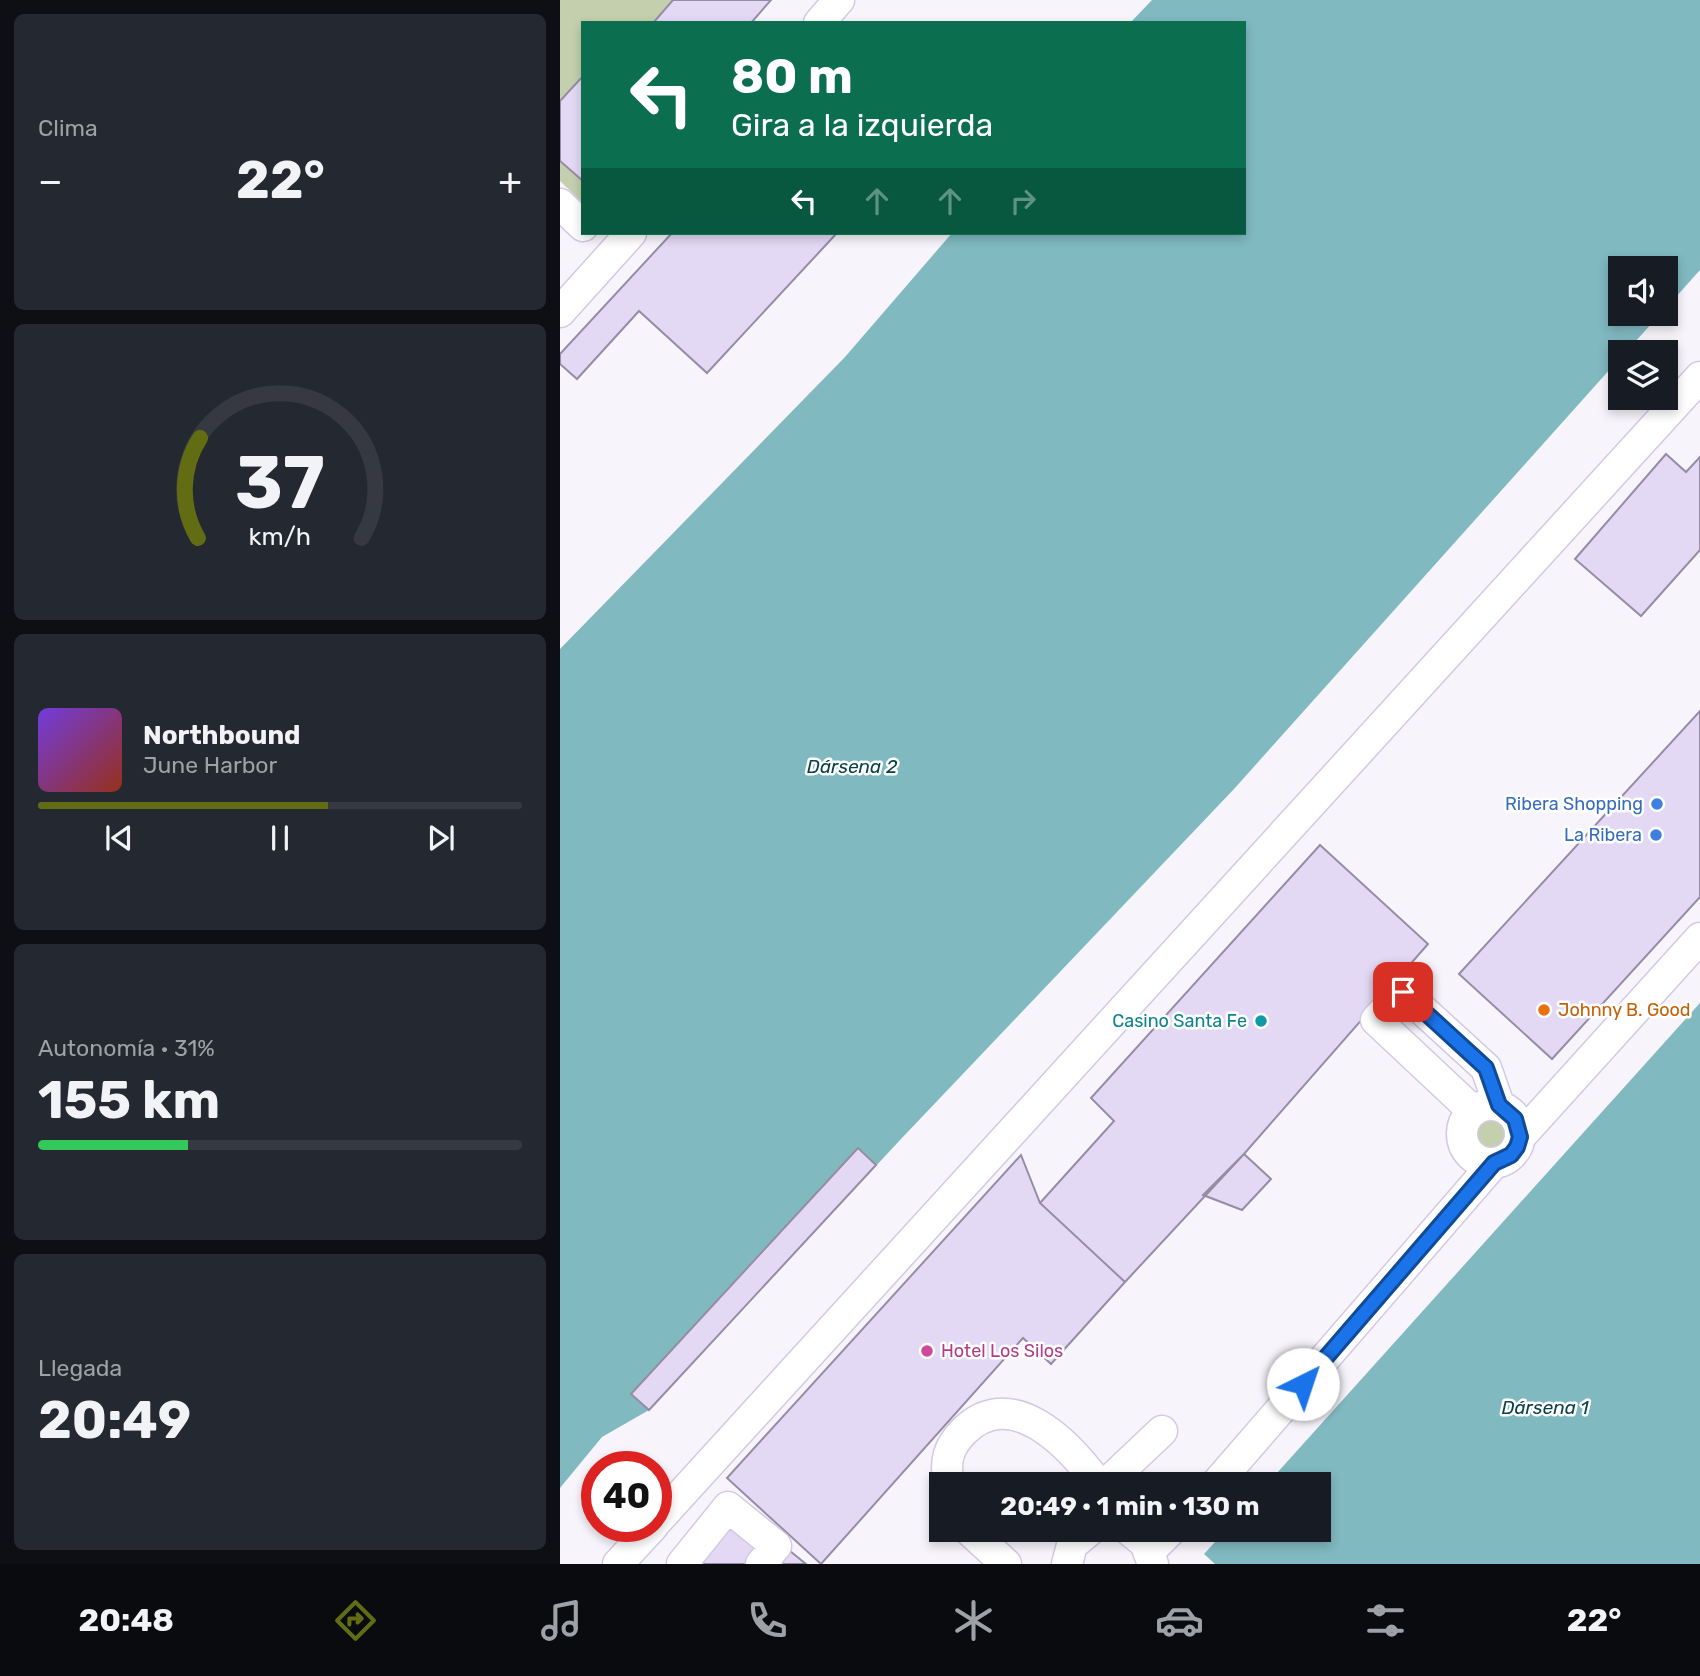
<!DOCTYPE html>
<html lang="es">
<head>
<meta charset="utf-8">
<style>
  body { margin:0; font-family:Rubik,sans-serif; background:#242831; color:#f1f3f6; height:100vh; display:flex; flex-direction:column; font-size:26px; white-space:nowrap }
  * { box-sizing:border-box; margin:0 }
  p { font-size:23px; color:#9ea1a6 }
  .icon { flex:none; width:38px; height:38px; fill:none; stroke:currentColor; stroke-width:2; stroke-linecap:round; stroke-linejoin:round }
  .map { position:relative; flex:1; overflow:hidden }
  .details { display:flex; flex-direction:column; gap:14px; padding:14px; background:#0d0f14; width:560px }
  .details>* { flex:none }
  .banner { position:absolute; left:21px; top:21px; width:665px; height:214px; border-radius:0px; box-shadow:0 4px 10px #0003; background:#0b6e4f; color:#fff; overflow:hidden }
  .tools { position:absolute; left:1048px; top:256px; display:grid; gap:14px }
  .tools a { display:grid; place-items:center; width:70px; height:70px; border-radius:0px; background:#171b24; box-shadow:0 4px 10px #0003; font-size:35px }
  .speed { position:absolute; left:21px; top:1451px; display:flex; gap:14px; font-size:35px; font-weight:700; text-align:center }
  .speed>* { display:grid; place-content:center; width:91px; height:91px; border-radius:50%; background:#171b24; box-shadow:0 4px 10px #0003; line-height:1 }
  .speed .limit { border:10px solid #d22; background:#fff; color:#111 }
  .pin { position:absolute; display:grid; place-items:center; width:60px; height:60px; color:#fff; margin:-30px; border-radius:14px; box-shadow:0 4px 10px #0006 }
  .me { position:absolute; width:77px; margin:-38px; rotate:41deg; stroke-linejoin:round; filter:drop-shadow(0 0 5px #0008) }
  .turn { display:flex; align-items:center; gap:24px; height:147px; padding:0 35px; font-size:32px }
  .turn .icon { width:91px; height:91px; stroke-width:2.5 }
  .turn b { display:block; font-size:49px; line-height:60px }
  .lanes { display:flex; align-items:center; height:66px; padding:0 35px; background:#0003; justify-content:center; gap:35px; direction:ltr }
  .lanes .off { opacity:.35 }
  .big { font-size:52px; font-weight:700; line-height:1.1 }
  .details .widget { flex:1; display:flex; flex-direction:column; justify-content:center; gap:10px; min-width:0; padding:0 24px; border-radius:10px; background:#242831 }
  .details .dial { align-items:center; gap:0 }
  .dial svg { height:182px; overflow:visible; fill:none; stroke:#363941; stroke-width:7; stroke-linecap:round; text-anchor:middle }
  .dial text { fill:#f1f3f6; stroke:none }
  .song { display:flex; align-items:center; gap:21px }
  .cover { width:84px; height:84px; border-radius:10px; background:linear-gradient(135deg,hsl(260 70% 55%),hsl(10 70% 35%)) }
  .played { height:7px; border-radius:4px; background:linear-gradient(90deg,#616c13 60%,#363941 60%) }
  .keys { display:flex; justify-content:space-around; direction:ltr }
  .heat { display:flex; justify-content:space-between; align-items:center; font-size:38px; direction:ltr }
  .charge { height:10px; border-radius:5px; background:linear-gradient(90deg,#34c759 31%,#363941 0) }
  .trip { position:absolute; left:369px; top:1472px; width:402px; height:70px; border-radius:0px; background:#171b24; box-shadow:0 4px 10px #0003; font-weight:700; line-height:70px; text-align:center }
  .tab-bar { display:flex; height:112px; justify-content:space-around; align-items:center; background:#090b0e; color:#9ea1a6 }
  .tab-bar .icon { width:49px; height:49px }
  .tab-bar .on { color:#616c13 }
  .tab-bar b { font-size:32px; color:#f1f3f6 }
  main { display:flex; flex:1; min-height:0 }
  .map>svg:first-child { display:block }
  .green { fill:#c3cfad }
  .water { fill:#81b9c1 }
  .building { fill:#e4d9f5; stroke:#978ca6; stroke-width:2 }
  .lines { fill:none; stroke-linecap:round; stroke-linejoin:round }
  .minor-casing { stroke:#d4c9e4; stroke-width:33 }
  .minor { stroke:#fff; stroke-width:30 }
  .route-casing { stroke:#114b97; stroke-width:18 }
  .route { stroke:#1a73e8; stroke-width:12 }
  .shop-dot { fill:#3f7fe0; stroke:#fff; stroke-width:2.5 }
  .food-dot { fill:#e8710a; stroke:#fff; stroke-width:2.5 }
  .culture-dot { fill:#0f9aa8; stroke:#fff; stroke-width:2.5 }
  .hotel-dot { fill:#d1479c; stroke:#fff; stroke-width:2.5 }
  .labels { text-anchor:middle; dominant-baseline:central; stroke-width:5; stroke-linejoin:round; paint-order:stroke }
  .shop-label { font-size:18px; fill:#366cbe; stroke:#fff; text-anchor:end }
  .food-label { font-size:18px; fill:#c56008; stroke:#fff; text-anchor:start }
  .culture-label { font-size:18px; fill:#0d838f; stroke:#fff; text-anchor:end }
  .hotel-label { font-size:18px; fill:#b23c85; stroke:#fff; text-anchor:start }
  .water-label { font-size:19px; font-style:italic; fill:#0b4147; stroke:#fff }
</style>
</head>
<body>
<main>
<section class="details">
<div class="widget"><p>Clima</p>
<div class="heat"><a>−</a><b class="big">22°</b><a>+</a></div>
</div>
<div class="widget dial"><svg viewBox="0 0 100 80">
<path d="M14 69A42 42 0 1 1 86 69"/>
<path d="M14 69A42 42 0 0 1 15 25" stroke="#616c13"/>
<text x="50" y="56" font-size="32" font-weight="700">37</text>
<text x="50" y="72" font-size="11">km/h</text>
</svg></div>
<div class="widget">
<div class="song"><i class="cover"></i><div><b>Northbound</b><p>June Harbor</p></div></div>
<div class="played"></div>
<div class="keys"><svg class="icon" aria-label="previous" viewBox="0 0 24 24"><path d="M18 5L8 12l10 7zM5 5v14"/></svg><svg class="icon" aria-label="pause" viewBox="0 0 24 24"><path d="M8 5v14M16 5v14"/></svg><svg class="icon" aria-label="next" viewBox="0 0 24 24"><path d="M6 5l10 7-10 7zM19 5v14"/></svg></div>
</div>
<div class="widget"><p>Autonomía · 31%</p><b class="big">155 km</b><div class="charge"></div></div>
<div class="widget"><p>Llegada</p><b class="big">20:49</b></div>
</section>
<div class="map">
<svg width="1140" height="1564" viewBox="0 0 1140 1564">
  <rect width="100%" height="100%" fill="#f7f5fb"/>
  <path class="green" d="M0 0H113L93 23H23V203L0 181Z
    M911 1133a21 21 0 1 1 42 0a21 21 0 1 1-42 0Z"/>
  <path class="water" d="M592 0H1140V270L1106 308V268H1060V313H1101L1066 352H1060V358L674 789 341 1139 89 1410 42 1437 0 1488V649L285 357 392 233H684V23H570Z
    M1140 1003V1564H655L644 1554 666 1530H760V1484H707Z"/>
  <path class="building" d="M113 0H211L191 23H93Z
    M23 76V181L0 161V101Z
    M112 233H277L147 373 79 311 17 379 0 364V354Z
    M1106 454 1126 472 1140 457V550L1081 616 1015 559Z
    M1140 711V897L992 1059 899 974Z
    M760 845 868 944 684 1154 565 1282 480 1203 554 1121 531 1098Z
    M298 1148 316 1165 89 1410 71 1394Z
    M684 1154 711 1179 682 1210 643 1195Z
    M461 1155 480 1203 565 1282 491 1364 463 1338 261 1564 167 1478Z
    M168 1520 205 1552 195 1564H131Z
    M230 1551 246 1564H219Z"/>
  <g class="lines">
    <g class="minor-casing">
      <path id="minor" d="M259 23 279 0
        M0 204 23 226
        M0 312 71 233
        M902 1134a29 29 0 1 1 58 0a29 29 0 1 1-58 0Z
        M913 1111 816 1020 843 992 926 1068 939 1105
        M960 1137 1140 938
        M389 1484C384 1462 388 1447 404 1431 452 1384 509 1444 538 1484
        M546 1484 602 1431
        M656 1484 934 1163
        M96 1522 1140 377
        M409 1530 446 1564
        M569 1530 585 1543 593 1564
        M590 1551 611 1530
        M58 1564 93 1526
        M122 1564 168 1507 216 1546 201 1564
        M507 1564 512 1545 530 1530"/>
    </g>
    <use href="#minor" class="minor"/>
  </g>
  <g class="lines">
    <g class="route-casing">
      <path id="route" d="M743 1384 934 1163 951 1155 957 1147 960 1137 955 1119 939 1105 926 1068 843 992"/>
    </g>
    <use href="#route" class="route"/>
  </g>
  <g class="shop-dot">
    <circle cx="1097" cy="804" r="7"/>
    <circle cx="1096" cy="835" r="7"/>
  </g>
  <circle class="food-dot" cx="984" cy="1010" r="7"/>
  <circle class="culture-dot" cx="701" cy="1021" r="7"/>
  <circle class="hotel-dot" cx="367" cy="1351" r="7"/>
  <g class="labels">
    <g class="shop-label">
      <text x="1083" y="804">Ribera Shopping</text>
      <text x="1082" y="835">La Ribera</text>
    </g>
    <g class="food-label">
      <text x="998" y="1010">Johnny B. Good</text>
    </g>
    <g class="culture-label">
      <text x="687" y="1021">Casino Santa Fe</text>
    </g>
    <g class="hotel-label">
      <text x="381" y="1351">Hotel Los Silos</text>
    </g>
    <g class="water-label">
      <text x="292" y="766">Dársena 2</text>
      <text x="985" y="1407">Dársena 1</text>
    </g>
  </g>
</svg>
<div class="tools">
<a><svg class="icon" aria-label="sound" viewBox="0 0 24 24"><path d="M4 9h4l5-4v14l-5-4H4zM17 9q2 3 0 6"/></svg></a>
<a><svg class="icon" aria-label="layers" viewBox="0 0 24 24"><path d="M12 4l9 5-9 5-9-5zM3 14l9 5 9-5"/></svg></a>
</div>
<div class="speed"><div class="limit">40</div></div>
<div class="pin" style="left:843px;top:992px;background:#d93025"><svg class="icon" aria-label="arrive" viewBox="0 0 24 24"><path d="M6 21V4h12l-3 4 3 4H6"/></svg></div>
<svg class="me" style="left:743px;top:1384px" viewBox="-20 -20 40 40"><circle r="19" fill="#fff"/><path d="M0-13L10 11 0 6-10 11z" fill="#1a73e8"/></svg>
<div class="trip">20:49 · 1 min · 130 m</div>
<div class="banner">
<div class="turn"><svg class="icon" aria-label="left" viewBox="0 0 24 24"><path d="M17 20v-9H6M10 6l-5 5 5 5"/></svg><div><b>80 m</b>Gira a la izquierda</div></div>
<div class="lanes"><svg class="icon" aria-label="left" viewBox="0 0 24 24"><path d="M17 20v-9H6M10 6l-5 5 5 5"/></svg><svg class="icon off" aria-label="ahead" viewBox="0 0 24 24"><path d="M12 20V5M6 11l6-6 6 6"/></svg><svg class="icon off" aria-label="ahead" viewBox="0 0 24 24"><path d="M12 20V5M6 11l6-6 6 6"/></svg><svg class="icon off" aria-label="right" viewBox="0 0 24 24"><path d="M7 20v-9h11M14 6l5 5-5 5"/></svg></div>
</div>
</div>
</main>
<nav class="tab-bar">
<b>20:48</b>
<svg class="icon on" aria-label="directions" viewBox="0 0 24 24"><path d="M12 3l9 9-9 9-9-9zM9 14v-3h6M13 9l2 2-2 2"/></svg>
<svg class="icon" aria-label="music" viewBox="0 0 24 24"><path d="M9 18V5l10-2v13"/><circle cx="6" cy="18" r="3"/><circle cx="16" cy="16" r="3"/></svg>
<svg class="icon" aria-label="phone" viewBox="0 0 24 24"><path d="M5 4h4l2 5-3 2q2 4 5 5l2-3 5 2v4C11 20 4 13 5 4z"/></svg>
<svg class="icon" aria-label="climate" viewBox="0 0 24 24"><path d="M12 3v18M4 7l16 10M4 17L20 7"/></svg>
<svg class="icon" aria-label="car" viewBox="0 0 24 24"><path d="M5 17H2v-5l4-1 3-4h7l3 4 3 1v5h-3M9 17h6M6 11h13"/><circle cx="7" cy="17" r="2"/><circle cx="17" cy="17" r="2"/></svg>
<svg class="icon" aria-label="filters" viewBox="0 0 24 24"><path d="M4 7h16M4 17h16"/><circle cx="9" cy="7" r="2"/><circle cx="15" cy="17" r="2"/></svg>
<b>22°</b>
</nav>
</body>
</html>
